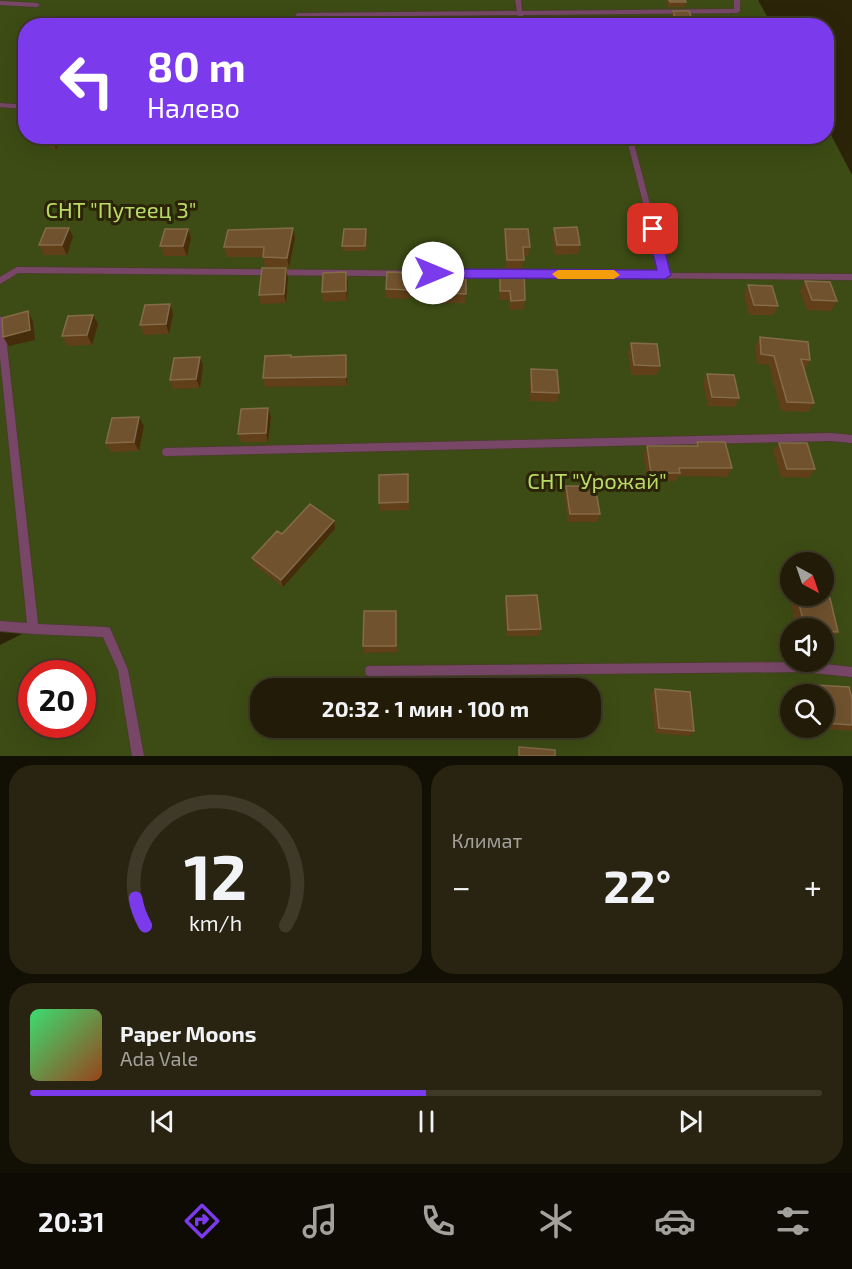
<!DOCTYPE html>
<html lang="ru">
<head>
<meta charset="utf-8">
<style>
  body { margin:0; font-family:"Exo 2",sans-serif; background:#292411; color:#f1f3f6; height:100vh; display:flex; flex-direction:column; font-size:22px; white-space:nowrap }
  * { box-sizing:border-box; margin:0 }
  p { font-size:20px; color:#a2a19b }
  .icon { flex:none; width:33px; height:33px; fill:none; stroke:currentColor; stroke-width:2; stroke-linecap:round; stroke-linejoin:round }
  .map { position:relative; height:756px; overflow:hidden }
  .details { display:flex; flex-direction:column; gap:9px; padding:9px; background:#120f04; flex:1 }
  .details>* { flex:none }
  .top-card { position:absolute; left:18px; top:18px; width:816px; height:126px; border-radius:24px; box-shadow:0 6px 24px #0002,0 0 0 2px #3e3928; background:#7c3aed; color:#fff; overflow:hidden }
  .needle { width:39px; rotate:140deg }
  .buttons { position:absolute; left:780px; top:552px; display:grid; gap:12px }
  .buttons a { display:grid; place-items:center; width:54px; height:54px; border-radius:50%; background:#211b07; box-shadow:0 6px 24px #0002,0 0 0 2px #3e3928; font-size:30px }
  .speed { position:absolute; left:18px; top:660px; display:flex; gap:12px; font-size:30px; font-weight:700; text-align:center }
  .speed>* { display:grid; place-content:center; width:78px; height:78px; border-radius:50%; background:#211b07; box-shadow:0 6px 24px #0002,0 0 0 2px #3e3928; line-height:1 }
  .speed .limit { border:9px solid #d22; background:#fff; color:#111 }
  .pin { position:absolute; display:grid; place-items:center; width:51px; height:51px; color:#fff; margin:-26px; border-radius:12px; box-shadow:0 3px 9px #0006 }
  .me { position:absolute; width:66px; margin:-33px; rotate:90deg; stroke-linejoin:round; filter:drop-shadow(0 0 4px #0008) }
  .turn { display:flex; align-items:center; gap:21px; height:126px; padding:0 30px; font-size:27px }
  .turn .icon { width:78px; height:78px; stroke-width:2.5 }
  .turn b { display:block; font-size:42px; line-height:51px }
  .big { font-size:45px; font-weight:700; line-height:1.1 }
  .details .widget { flex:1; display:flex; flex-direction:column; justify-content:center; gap:9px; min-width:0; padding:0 21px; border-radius:24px; background:#292411 }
  .details .dial { align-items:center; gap:0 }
  .dial svg { height:156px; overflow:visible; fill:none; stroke:#3e3928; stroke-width:7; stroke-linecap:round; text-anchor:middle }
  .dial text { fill:#f1f3f6; stroke:none }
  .song { display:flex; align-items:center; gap:18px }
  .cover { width:72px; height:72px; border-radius:9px; background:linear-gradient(135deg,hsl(140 70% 55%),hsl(20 70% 35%)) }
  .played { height:6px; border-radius:3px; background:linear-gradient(90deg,#7c3aed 50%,#3e3928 50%) }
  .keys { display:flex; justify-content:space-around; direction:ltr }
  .heat { display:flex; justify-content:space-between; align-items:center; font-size:33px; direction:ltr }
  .details .tiles { flex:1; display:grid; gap:9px; grid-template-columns:1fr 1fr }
  .widget:last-child { grid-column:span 2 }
  .trip { position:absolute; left:250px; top:678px; width:351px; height:60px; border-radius:24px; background:#211b07; box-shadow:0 6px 24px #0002,0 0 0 2px #3e3928; font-weight:700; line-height:60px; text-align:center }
  .tabs { display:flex; height:96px; justify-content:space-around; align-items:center; background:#0d0b03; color:#a2a19b }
  .tabs .icon { width:42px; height:42px }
  .tabs .current { color:#7c3aed }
  .tabs b { font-size:27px; color:#f1f3f6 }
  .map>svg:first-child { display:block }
  .green { fill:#3d4c14; fill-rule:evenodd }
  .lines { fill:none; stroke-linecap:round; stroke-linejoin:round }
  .lane-casing { stroke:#484027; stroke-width:2 }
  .lane { fill:#784768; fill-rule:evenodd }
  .wall { fill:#603f19 }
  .shaded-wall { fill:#452c0a }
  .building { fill:#70522e; stroke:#846b4a; stroke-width:1.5 }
  .route { fill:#7c3aed; stroke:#51269a; stroke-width:1.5 }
  .slow { fill:#f59e0b }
  .labels { text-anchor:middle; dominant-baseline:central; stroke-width:6; stroke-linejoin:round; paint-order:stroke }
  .park-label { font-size:22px; fill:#b9db64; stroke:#2c2409 }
</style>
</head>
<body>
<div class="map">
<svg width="852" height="756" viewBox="0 0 852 756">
  <rect width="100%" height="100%" fill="#2c2409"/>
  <path class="green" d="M0 0H758L772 25 26 26V136H826L827 127 852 175V756H0V645L32 629 0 627ZM790 562H824V596H790ZM790 628H824V662H790ZM32 674H82V724H32ZM261 688H591V728H261ZM790 694H824V728H790Z"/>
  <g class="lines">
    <g class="lane-casing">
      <path id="lane" d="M515 0H521L522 11 734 9V0H740V11L737 13 523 15 525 26H519L518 15 298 17 295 15 298 13 517 11Z
        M0 1 37 3 40 5 37 7 0 5Z
        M0 103 26 105V109L0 107Z
        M626 136H632L668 273 852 274V280L18 273 0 284V277L17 267 661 273Z
        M0 316 4 319 38 624 106 627 110 628 128 670 144 756H132L118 670 103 637 33 634 0 631V621L27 623 0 357Z
        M830 433 852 435V443L830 441 166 456 163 455 162 452 163 449 166 448Z
        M803 662 852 667V677L803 672 370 676 366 675 365 671 366 667 370 666Z"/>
    </g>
    <use href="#lane" class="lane"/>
  </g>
  <path class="wall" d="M666 0H685L686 2 685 7H668Z
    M673 11 694 24V26H675L671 16Z
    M45 136H63L56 150 46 145 44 140Z
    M293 228 295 238 289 267H265L263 257H227L224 247Z
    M554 228 580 245 578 254 555 255 552 237Z
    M188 229 191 238 187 256H164L160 246Z
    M505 229 530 247 528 256H524L522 269H506L504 239Z
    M367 234 366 251H343L342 246Z
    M73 237 67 255H44L39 245Z
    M286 268 288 278 286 303 261 304 259 295Z
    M346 272 348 282 347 301 323 302 322 292Z
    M500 272 525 300 524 309 510 310 509 300H499Z
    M411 273 410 299 386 298V289Z
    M442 274 466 275 465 303H441Z
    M805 281 837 301 831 311 807 310 800 291Z
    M748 285 778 306 773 315H749L744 295Z
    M173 314 169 334 144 335 140 325Z
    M98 324 92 345 67 346 62 336Z
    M760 337 810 360 805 370H804L814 403 808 412 781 411 769 365 757 364 755 346Z
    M631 343 660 366 657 375H631L628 353Z
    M291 355V357L347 364V386L265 387 263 378Z
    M203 366 200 388 173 389 170 380Z
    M531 369 559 393 557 402 530 401 529 378Z
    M707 374 739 398 735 407 708 406 703 383Z
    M268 408 271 417 268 442H241L238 434Z
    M144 426 139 451 111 452 106 443Z
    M697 442 732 468 727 477 678 476 676 481H648L643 455 647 446H695Z
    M779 443 815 469 809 478 781 477 773 451Z
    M408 474 409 510 380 511 379 503Z
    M566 486 600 514 597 522H568L564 494Z
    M334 521 335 529 283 587 255 565 252 558 282 534Z
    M506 596 541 629 539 636H507L504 603Z
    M797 596 838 632 831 638H824V628H796L791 603Z
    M396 611 397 652 364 653 363 646Z
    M815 685 852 699V730L850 731 815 728H824V694H808L807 691Z
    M655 689 694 731 689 736 655 733 651 695Z"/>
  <path class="shaded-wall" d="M59 136H63L56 150 54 145Z
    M69 228 73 237 67 255 62 245Z
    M293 228 295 238 289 267 287 258Z
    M188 229 191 238 187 256 183 246Z
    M286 268 288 278 286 303 284 294Z
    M346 272 348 282 347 301 346 291Z
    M170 304 173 314 169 334 166 324Z
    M28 311 33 321 35 340 9 346 3 337Z
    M93 315 98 324 92 345 87 335Z
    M346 355 347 364V386L346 377Z
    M200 357 203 366 200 388 196 379Z
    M268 408 271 417 268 442 266 433Z
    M139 417 144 426 139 451 134 442Z
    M334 521 335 529 283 587 281 580Z"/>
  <path class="building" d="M669 0H685L686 2H670Z
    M673 11H689L694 24H677Z
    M45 136H59L54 145 44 140Z
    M577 227 580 245H557L554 228Z
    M46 228H69L62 245H39Z
    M293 228 287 258 263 257 264 247H224L228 230Z
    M165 229H188L183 246H160Z
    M344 229H366L365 246H342Z
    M505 229H528L530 247H523L524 260H507Z
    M262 268H286L284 294 259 295Z
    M524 270 525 300 511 301 510 291H500V272Z
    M346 272V291L322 292 323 273Z
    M387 272 411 273 410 290 386 289Z
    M442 274 466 275V294L442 293Z
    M805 281 830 282 837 301 812 300Z
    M748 285 772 286 778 306 754 305Z
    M170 304 166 324 140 325 145 305Z
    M28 311 30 330 3 337 2 318Z
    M93 315 87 335 62 336 68 316Z
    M760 337 808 342 810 360 801 359 814 403 787 402 774 356 761 354Z
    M631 343 657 344 660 366 634 365Z
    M291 355V357L346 355V377L263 378 265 356Z
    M200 357 196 379 170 380 174 358Z
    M531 369 557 370 559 393 532 392Z
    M707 374 734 375 739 398 712 397Z
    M268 408 266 433 238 434 241 409Z
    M139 417 134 442 106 443 112 418Z
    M697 442H725L732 468H679L680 473H651L647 446H698Z
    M779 443H807L815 469H787Z
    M408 474V502L379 503V475Z
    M566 486H595L600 514H570Z
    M310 504 334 521 281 580 252 558 277 531 282 534Z
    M537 595 541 629 508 630 506 596Z
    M797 596 830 598 838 632 824 631V628H805Z
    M364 611H396V646H363Z
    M815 685 849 687 852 699V725L824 723V694H817Z
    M655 689 690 692 694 731 659 728Z
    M519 747 555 750V756H519Z"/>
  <path class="route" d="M653 225 659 229 671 275 665 279 433 278 427 273 433 269 657 270 647 229Z"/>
  <path class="slow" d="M558 270H614L620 275 614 279H558L552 274Z"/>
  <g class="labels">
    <g class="park-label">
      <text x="121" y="209">СНТ "Путеец 3"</text>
      <text x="597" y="480">СНТ "Урожай"</text>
    </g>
  </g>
</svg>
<div class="buttons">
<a><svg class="needle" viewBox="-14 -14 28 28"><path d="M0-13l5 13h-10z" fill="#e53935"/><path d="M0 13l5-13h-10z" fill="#a2a19b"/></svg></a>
<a><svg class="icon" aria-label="sound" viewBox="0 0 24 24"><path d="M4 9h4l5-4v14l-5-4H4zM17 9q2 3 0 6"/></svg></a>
<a><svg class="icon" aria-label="search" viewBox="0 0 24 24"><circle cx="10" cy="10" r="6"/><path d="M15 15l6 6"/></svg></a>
</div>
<div class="speed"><div class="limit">20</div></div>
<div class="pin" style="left:653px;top:229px;background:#d93025"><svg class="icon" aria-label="arrive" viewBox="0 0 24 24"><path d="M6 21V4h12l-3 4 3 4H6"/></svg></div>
<svg class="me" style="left:433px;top:273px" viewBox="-20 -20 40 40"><circle r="19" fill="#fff"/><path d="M0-13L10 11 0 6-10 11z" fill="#7c3aed"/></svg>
<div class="trip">20:32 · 1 мин · 100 m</div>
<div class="top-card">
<div class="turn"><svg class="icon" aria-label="left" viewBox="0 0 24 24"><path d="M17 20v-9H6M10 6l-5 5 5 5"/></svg><div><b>80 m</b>Налево</div></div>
</div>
</div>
<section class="details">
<div class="tiles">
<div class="widget dial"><svg viewBox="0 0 100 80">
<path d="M14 69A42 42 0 1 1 86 69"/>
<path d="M14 69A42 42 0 0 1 9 55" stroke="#7c3aed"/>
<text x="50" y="56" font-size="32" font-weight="700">12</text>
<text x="50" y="72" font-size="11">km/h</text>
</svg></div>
<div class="widget"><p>Климат</p>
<div class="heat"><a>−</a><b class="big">22°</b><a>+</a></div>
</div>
<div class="widget">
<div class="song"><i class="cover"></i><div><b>Paper Moons</b><p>Ada Vale</p></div></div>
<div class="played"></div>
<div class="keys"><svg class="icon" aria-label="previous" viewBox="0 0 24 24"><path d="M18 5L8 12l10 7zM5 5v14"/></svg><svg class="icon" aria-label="pause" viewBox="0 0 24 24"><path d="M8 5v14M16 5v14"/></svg><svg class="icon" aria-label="next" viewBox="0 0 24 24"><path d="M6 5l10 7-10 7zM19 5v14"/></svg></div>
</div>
</div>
</section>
<nav class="tabs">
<b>20:31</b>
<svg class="icon current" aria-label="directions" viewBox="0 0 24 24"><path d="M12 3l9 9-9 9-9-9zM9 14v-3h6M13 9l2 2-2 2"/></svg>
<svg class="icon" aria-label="music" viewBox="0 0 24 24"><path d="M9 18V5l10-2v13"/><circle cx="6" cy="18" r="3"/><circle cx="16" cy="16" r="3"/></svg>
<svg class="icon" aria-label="phone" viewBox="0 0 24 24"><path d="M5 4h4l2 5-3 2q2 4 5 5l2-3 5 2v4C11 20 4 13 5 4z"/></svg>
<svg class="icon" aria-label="climate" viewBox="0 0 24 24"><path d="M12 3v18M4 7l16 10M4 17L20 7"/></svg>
<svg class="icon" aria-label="car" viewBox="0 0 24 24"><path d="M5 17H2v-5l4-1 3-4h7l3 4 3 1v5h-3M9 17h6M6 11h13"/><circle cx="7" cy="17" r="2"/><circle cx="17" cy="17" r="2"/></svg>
<svg class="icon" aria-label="filters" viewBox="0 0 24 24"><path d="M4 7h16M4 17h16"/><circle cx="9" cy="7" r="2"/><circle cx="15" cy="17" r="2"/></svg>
</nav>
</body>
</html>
